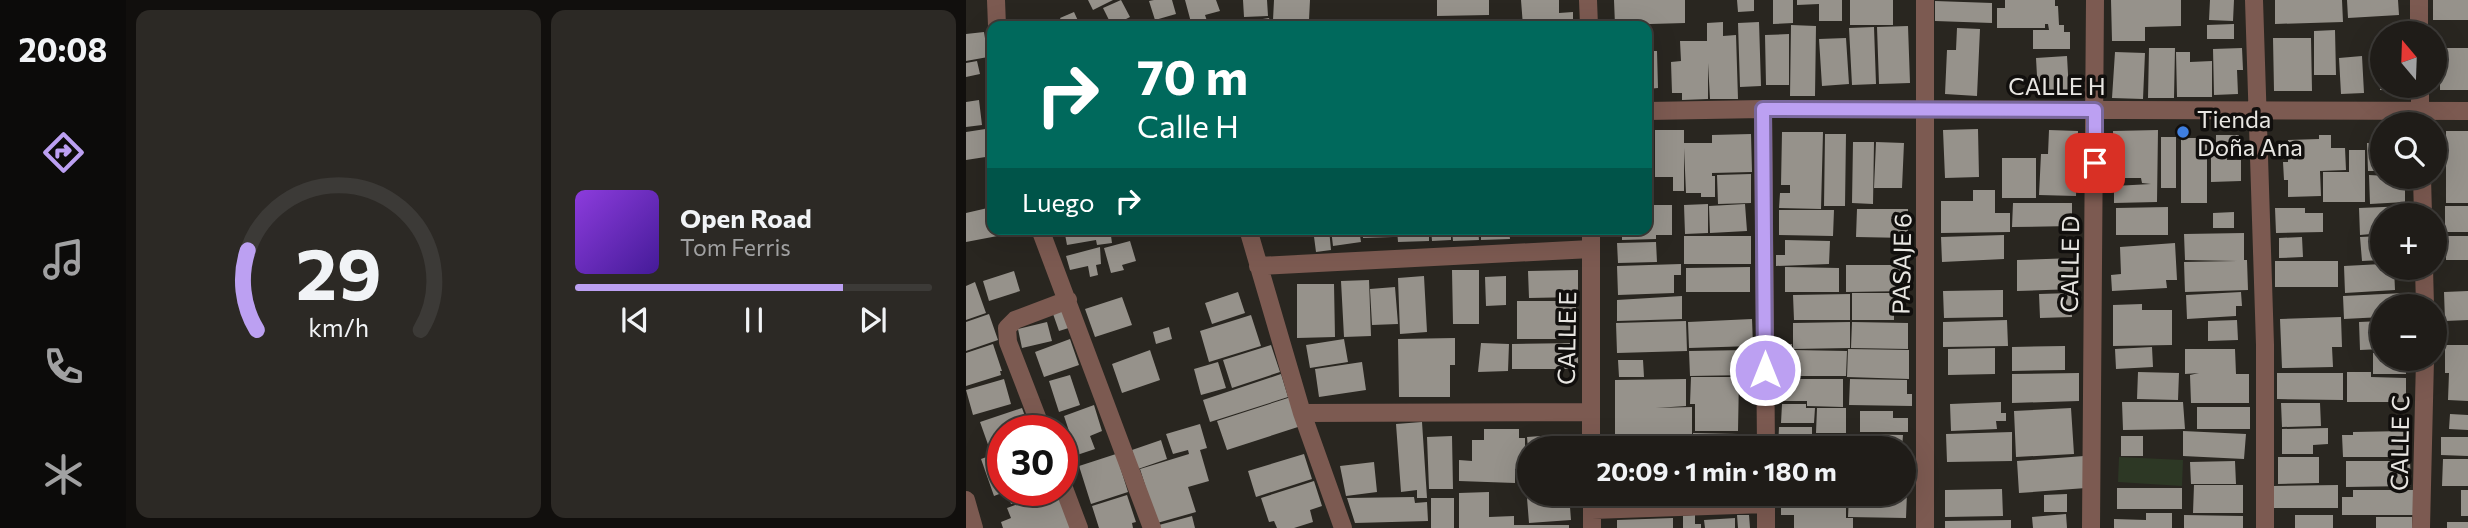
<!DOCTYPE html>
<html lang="es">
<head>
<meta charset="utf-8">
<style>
  body { margin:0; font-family:Commissioner,sans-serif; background:#2c2925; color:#f1f3f6; height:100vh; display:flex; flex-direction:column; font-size:26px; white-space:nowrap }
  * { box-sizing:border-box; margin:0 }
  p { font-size:23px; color:#a1a1a2 }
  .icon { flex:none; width:38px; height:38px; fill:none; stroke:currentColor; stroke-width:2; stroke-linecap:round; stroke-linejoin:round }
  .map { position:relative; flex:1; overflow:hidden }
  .side { display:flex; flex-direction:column; gap:10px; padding:10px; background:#110f0d; width:840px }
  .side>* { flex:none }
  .hud { position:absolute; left:21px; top:21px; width:665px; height:214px; border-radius:14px; box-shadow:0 7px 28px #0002,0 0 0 2px #3c3a37; background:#00695c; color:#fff; overflow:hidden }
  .needle { width:46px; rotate:341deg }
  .fabs { position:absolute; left:1404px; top:21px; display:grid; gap:14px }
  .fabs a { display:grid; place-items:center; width:77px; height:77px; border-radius:50%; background:#1f1c18; box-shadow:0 7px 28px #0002,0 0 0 2px #3c3a37; font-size:35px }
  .speed { position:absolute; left:21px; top:415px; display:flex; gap:14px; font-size:35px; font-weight:700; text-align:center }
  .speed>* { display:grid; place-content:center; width:91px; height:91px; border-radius:50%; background:#1f1c18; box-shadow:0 7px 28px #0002,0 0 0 2px #3c3a37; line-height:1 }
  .speed .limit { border:10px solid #d22; background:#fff; color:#111 }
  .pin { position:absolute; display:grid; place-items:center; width:60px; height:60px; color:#fff; margin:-30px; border-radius:14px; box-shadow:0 4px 10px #0006 }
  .me { position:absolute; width:77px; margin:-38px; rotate:0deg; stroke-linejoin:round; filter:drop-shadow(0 0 5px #0008) }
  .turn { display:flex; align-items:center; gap:24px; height:147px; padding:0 35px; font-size:32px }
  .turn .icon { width:91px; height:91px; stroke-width:2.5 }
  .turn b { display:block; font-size:49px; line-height:60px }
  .then { display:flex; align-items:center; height:66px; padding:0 35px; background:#0003; gap:14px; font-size:26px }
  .side .widget { flex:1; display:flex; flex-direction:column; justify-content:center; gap:10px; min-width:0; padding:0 24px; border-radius:14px; background:#2c2925 }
  .side .dial { align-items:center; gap:0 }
  .dial svg { height:182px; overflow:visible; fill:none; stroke:#3c3a37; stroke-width:7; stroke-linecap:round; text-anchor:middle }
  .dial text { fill:#f1f3f6; stroke:none }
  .song { display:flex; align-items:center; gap:21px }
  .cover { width:84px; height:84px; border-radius:10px; background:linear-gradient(135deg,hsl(270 70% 55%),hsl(260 70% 35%)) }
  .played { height:7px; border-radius:4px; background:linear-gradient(90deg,#bca0f2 75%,#3c3a37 75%) }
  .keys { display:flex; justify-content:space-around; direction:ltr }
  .side .tiles { flex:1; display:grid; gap:10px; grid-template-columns:repeat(2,1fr) }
  .trip { position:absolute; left:551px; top:436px; width:399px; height:70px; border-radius:35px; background:#1f1c18; box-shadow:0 7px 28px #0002,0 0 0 2px #3c3a37; font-weight:700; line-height:70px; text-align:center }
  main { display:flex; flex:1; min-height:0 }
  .tabs { display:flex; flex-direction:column; width:126px; justify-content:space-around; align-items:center; background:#0c0b0a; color:#a1a1a2 }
  .tabs .icon { width:49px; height:49px }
  .tabs .on { color:#bca0f2 }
  .tabs b { font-size:32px; color:#f1f3f6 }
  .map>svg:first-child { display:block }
  .green { fill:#2d3825 }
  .building { fill:#96928b }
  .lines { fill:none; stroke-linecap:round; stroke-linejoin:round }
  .minor { stroke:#7c5a51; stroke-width:18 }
  .route-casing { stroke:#7a689d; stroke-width:18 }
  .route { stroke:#bca0f2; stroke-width:12 }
  .shop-dot { fill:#3f7fe0; stroke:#110f0d; stroke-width:2.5 }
  .labels { text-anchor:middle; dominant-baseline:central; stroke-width:7; stroke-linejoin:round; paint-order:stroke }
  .street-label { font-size:24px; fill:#e8e6e2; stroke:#110f0d }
  .poi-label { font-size:24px; fill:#e8e6e2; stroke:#110f0d; text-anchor:start }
</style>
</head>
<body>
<main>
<nav class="tabs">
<b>20:08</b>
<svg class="icon on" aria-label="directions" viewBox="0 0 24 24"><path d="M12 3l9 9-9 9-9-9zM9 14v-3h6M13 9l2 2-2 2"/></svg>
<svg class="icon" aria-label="music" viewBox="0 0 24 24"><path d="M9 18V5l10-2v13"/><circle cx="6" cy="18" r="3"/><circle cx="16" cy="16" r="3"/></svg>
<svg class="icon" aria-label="phone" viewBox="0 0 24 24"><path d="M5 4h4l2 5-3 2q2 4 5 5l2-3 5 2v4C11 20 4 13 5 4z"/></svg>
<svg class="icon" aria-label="climate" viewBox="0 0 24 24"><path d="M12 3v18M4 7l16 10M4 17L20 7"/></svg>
</nav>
<section class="side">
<div class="tiles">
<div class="widget dial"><svg viewBox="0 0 100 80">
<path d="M14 69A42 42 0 1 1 86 69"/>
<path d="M14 69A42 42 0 0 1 10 34" stroke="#bca0f2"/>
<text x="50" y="56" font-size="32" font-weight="700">29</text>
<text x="50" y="72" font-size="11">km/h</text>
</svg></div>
<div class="widget">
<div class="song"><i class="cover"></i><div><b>Open Road</b><p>Tom Ferris</p></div></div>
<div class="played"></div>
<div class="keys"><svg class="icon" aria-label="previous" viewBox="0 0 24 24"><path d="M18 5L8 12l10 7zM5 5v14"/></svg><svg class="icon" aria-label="pause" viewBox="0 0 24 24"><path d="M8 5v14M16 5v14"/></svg><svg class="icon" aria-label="next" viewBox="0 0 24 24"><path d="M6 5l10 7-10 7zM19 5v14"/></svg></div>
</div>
</div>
</section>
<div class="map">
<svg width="1502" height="528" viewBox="0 0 1502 528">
  <rect width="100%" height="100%" fill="#292620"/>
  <path class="green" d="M1153 457 1217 460 1216 486 1152 482Z"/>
  <path class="building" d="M122 0H147L127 10Z
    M155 0 164 17 146 26 137 8Z
    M188 0H206L210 14 189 20 183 1Z
    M219 0H250L254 11 239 15 241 21 226 26Z
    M277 0H301L302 16 278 17Z
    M308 0H344L343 20H307Z
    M471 0H523V15L471 16Z
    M555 0H593V13L607 12V26H557Z
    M648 0H719V23L649 25Z
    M771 0H788V11L772 12Z
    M807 0H827V23L807 24Z
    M831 0H876V21H853V4L831 5Z
    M884 0H927V25H884Z
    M1039 0H1089V6H1092L1093 25H1098V32H1104V49H1067V30H1083L1082 24H1079V28H1031V8H1039Z
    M1145 0H1215V26L1179 27V41H1146Z
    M1244 0H1268L1267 21 1243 20Z
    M1309 0H1376L1377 22 1309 24Z
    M1381 0H1432L1433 15 1382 18Z
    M1467 0H1502V20H1467Z
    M969 1 1026 3V23L969 21Z
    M108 12 114 25 98 26 94 18Z
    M303 18 305 26H279L278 22Z
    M522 19 523 26H472V20Z
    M222 21 224 26H205V25Z
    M757 22V36L770 35 772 99H744L742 63V99L716 100V93H706L705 62 715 61 714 41H741V23Z
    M793 22 795 86 774 87 772 23Z
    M1268 24V39H1241V25Z
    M825 25 850 26 849 96H824Z
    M942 26 944 83 913 84 911 27Z
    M908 27 910 84 886 85 883 28Z
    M991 28 1014 29 1011 96 979 94 981 50H990Z
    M1369 30 1370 75H1348V31Z
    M18 32 22 57 0 61V34Z
    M686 33 687 49H681V34Z
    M823 34V85H800L799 35Z
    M880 38 883 84 856 86 853 39Z
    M1307 38H1345L1346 91H1308Z
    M1183 48H1209L1208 98H1182Z
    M1276 48 1277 70H1271L1272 94 1248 95 1247 49Z
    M1474 48H1502V90H1474Z
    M681 51H691L692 88 681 89Z
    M1149 52 1179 53 1177 99 1146 98Z
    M1210 52H1224V62L1246 61V97H1211Z
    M1101 56 1103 92 1072 94 1070 58Z
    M1396 56 1398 93 1375 94 1373 58Z
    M11 61 14 74 0 77V63Z
    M1414 86H1440L1439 91 1414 90Z
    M13 100 16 125 0 127V102Z
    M26 128V156L0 160V132Z
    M1012 129 1013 177 979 178 977 130Z
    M689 130H718V143H746V135L785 134 786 172 746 173V176H749V197H735V193H720L718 148V191H707V177H689Z
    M1083 130 1112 131 1110 196 1073 195 1075 154H1082Z
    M1192 130 1191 202 1148 203V186L1185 184 1176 183 1175 178H1148L1147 131Z
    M1480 131H1502V203H1480Z
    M816 132H857L855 209 813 208 814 193H824V185H815Z
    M859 134H880L879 206H858Z
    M1250 135H1273V152H1250Z
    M1353 135H1365V148H1379L1380 170 1354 171 1355 196 1322 197V180H1318L1317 162H1322V140L1353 139Z
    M1195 137H1210V188H1195Z
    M1215 138H1241V203H1215Z
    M887 142H908L907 204 886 203Z
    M910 142 938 143 936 188H908Z
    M1401 143H1416V171H1402Z
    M1383 150H1399V202H1357V172H1383Z
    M1245 156H1261V160H1275V181L1245 182Z
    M1036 158H1070V198H1036Z
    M785 174V203L752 204 751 175Z
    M1403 175 1439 177V202L1404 204Z
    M1007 190H1029V213H1044V232L975 233V201H1007Z
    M1047 203H1106V226L1046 227Z
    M742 204V233L719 234 718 205Z
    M779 204 781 231 744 233 743 206Z
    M681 205H706V235H690V239L656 240V229H681Z
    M1442 206V215H1416V233L1394 235 1393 208Z
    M1479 206H1502V232H1479Z
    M26 207V229H41L42 234 0 242V213Z
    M1202 207V235H1150V208Z
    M1309 208H1339V213H1357V232L1310 233Z
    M891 209H942V238L890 237Z
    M813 210H868L867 236 813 235Z
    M1268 212V228H1247V213Z
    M98 229H144L146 243 131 245 130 240 101 245Z
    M347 229H363L365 250 350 252Z
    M365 229H393L395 242 367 246Z
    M397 229H426L427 237 397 238Z
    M431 229H463V241L432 242Z
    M465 229H485V240L466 241Z
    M486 229H512L513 240 487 241Z
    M515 229H543L544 239 515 240Z
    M1278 233V260H1281L1282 290 1219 292 1218 262 1271 261 1219 260 1218 234Z
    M1038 235V259L976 262 975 237Z
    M718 236H785V264H718Z
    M1416 236V260L1396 261 1394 237Z
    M1480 236H1502V260H1480Z
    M1336 237 1337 257 1313 258V238Z
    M819 240 864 241 863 264 810 266V255H819Z
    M164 241 170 261 156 265 158 270 145 273 138 248Z
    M690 242 691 262 652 263 651 243Z
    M1209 243 1211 280H1200L1201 288 1146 291 1145 275 1155 274 1154 247Z
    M134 247 135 264 130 265 132 275 124 277 122 266 104 270 100 256Z
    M1108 258 1109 289 1051 291V260Z
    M1309 261H1372V287H1309Z
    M715 264V275H708V293L652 295 651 266Z
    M1416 264V268H1428L1429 290 1379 293 1378 266Z
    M880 265H944L943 291 880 292Z
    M784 267V292H720V268Z
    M819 267 873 268V292H819Z
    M486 270H513V324H487Z
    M612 270V297L563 298 562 271Z
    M48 271 54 291 23 301 17 281Z
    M458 276 461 332 434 334 432 278Z
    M540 276V305L520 306 519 277Z
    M403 280 405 336 378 337 375 281Z
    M9 282 20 313 0 320V286Z
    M331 284H368L369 337 331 338Z
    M429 287 432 324 406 325 404 289Z
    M1037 290V317L978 318 977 291Z
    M1502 291V320L1479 321 1478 292Z
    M272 292 279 313 246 324 239 303Z
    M1275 292 1276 306H1270V316L1221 319 1220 295Z
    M886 293H928V320H886Z
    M1105 293 1106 317 1074 318 1073 294Z
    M1438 293 1439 306H1416V317L1378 319 1377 296Z
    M884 294V320H828L827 295Z
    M716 296V319L651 321V300Z
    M156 297 166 325 129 337 119 309Z
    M551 301H610V339H551Z
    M1176 304V310H1206V345L1147 346V305Z
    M102 306 109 326 93 331 86 311Z
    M23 314 32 340 0 351V322Z
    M285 315 295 346 243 362 234 331Z
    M1375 317 1376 347H1366L1367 367 1316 368 1314 319Z
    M786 319 787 346 723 348 722 322Z
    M1041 320 1042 346 977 347V322Z
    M1271 320 1272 340 1242 341V321Z
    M720 321 721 351 651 353 650 323Z
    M1416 321V349L1394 350 1393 322Z
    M81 322 86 341 56 348 52 329Z
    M884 322V348L827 349V323Z
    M886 322 942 323V349L885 348Z
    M203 327 206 339 190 344 187 332Z
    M489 338V365H484V397H433L432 339Z
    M104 339 113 365 78 377 69 352Z
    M378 339 382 362 344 368 340 345Z
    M515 343 543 344 542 371 512 372Z
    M612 343V369H546V344Z
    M27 344 36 371H34L35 375 0 386V353Z
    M811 344H826V355L827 350 881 351 880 376H811Z
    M305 345 314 372 266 388 257 360Z
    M1479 345H1502V401L1482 400 1483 373H1479Z
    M1099 346V370L1046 371V347Z
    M1186 347 1187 367 1150 369 1149 349Z
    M1029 348V374L982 375V349Z
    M882 349 943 350V379L881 377Z
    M1219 349H1269L1270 374H1283V403H1225L1224 375 1233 373 1219 374Z
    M184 350 194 380 156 393 146 364Z
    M782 350 783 375 724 376 723 351Z
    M1407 353H1416V359H1440V374H1407Z
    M652 360H677L678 377H653Z
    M252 362 260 388 235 395 228 369Z
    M396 362 400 390 353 397 349 369Z
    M1172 372 1213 373 1212 400 1171 399Z
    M1381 372H1405V377L1440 378V402H1381Z
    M1113 373V401L1046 403V374Z
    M1311 373H1377V400L1311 399Z
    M315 374 322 397 244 422 237 400Z
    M104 375 114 405 93 412 83 381Z
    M725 377H773L772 431H729V404H724Z
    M38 379 45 404 7 415 0 390Z
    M720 379V406L690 408 726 407V436L649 438V380Z
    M816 379H877V407L841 406V401H816Z
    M884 379 941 380V394H946V406L883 405Z
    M325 397 335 426 261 450 251 421Z
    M1035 402V413H1040V421H1030L1031 429 985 431 984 404Z
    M1156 402H1217L1219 429 1157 430Z
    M1315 403H1354L1355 426 1316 427Z
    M816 404H840V408H849L848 423H815Z
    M128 405 136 431 124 436 129 449 111 455 98 416Z
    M1231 407H1284V429H1231Z
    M56 408 64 430H37V449L25 453 14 422Z
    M851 408H880V433H850Z
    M1105 408 1108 454 1050 457 1048 411Z
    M894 411H927V418H942V432H894Z
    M1484 414 1502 415V430L1483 429Z
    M456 422 461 498H451V490L435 492 430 424Z
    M234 424 241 448 234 450 243 481 222 487 230 512 191 523 174 469 223 454 222 450 207 454 200 434Z
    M813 427H846V448H812Z
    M1362 428V444L1347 445V454H1316V429Z
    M518 429H553V438H559V469H549V483L493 481V460L506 461V440H518Z
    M1217 431 1280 434 1278 459 1217 456Z
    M1439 431V457H1377L1376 435H1387V432Z
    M1046 432V461L981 462 980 434Z
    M727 433 772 434V448H727Z
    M603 434 604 448H562L561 437Z
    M888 434 937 435 936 448H888Z
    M486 436 487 489H463L461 437Z
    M1155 436H1177V456H1155Z
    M1475 437H1502V456L1475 455Z
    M195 440 201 459 172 469 166 450Z
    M660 445H719V448H660Z
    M37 451V490H82L45 504 41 491 28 496 15 459Z
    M150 454 162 492 125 504 113 466Z
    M338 454 346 479 290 497 282 471Z
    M1118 456 1120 488 1053 493 1051 461Z
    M1312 457H1353V483L1312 484Z
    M1477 459H1502V486H1476Z
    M1269 461 1270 484H1225L1224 462Z
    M1380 461H1444L1445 486 1380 487Z
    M408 462 411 492 380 496 374 466Z
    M348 481 356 506 344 510 347 522 328 528H311L308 521 303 522 295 498Z
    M1228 485H1277V513H1227Z
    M1372 485V508H1308L1307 486Z
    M1151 488H1216V509H1151Z
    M1036 489 1037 516 979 517V490Z
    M91 490 105 528H37L35 522 45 518 41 508Z
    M1387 490H1449V515H1376V497H1387Z
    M1495 490H1502V516H1495Z
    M523 492V517L548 516V525H603V528H493V493Z
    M941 493 940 518 882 517 883 495 911 497V494Z
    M603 494 605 520 563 523 561 498Z
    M1101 494V512H1078V495Z
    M161 495 170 522 166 523 167 528H133L126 506Z
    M828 495H880V518H887V528H828V515H815V499H828Z
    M448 497 449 503 461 502 462 521 389 523 381 498Z
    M465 498H488V528H465Z
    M1180 513H1206V528H1148V519L1180 520Z
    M1100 514 1101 528H1067L1066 517Z
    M729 515V524H735V528H717V516Z
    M771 515H783L784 528H772Z
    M1218 515 1277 516V528H1218Z
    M1329 515H1367V528H1329Z
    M226 516 229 528H194L193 525Z
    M1410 517H1446V528H1410Z
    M707 518V528H651V520Z
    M769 518V528H739L738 520Z
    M1045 520V528H979V521Z
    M1481 522H1502V528H1481Z"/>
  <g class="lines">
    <path class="minor" d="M30 0 31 26
      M622 0 623 26
      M959 0V528
      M1288 0 1299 345V528
      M1453 0V33
      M1454 86V124
      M797 109 800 448
      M681 111 797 109 1502 111
      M1456 177 1457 215
      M74 229 186 528
      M282 229 336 413 377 528
      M292 266 625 249
      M1458 268 1459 306
      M336 413 624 412
      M76 430 42 342 41 328 49 320 102 300
      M625 448V229
      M96 483 113 528
      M626 494V528
      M0 500 8 528
      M626 510 800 504
      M800 528V494
      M1125 528 1129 0
      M1455 528 1459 359"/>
  </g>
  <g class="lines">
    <g class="route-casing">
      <path id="route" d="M799 370 797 109 1129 110V163"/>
    </g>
    <use href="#route" class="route"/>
  </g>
  <circle class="shop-dot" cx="1217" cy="132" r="7"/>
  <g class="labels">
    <g class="street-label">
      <text x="1091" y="85">CALLE H</text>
      <text transform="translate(935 264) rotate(-89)">PASAJE 6</text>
      <text transform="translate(1103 264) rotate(-89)">CALLE D</text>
      <text transform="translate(600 338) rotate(-89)">CALLE E</text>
      <text transform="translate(1433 443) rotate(-89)">CALLE C</text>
    </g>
    <g class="poi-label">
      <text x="1231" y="118">Tienda<tspan x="1231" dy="28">Doña Ana</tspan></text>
    </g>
  </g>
</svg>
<div class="fabs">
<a><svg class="needle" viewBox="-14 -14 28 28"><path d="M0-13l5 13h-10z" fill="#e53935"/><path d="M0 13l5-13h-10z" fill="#a1a1a2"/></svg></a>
<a><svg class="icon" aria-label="search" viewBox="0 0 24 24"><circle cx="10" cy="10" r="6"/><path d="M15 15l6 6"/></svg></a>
<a>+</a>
<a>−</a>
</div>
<div class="speed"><div class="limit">30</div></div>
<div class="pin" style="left:1129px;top:163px;background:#d93025"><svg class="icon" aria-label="arrive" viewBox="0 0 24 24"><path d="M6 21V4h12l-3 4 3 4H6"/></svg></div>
<svg class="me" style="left:799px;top:370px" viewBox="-20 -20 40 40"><circle r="17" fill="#bca0f2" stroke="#fff" stroke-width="3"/><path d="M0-11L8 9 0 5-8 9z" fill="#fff"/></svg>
<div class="trip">20:09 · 1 min · 180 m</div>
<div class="hud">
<div class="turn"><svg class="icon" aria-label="right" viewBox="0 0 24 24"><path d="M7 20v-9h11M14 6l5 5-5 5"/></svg><div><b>70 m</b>Calle H</div></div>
<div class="then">Luego<svg class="icon" aria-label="right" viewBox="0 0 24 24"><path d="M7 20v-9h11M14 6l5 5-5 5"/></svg></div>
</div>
</div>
</main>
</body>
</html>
